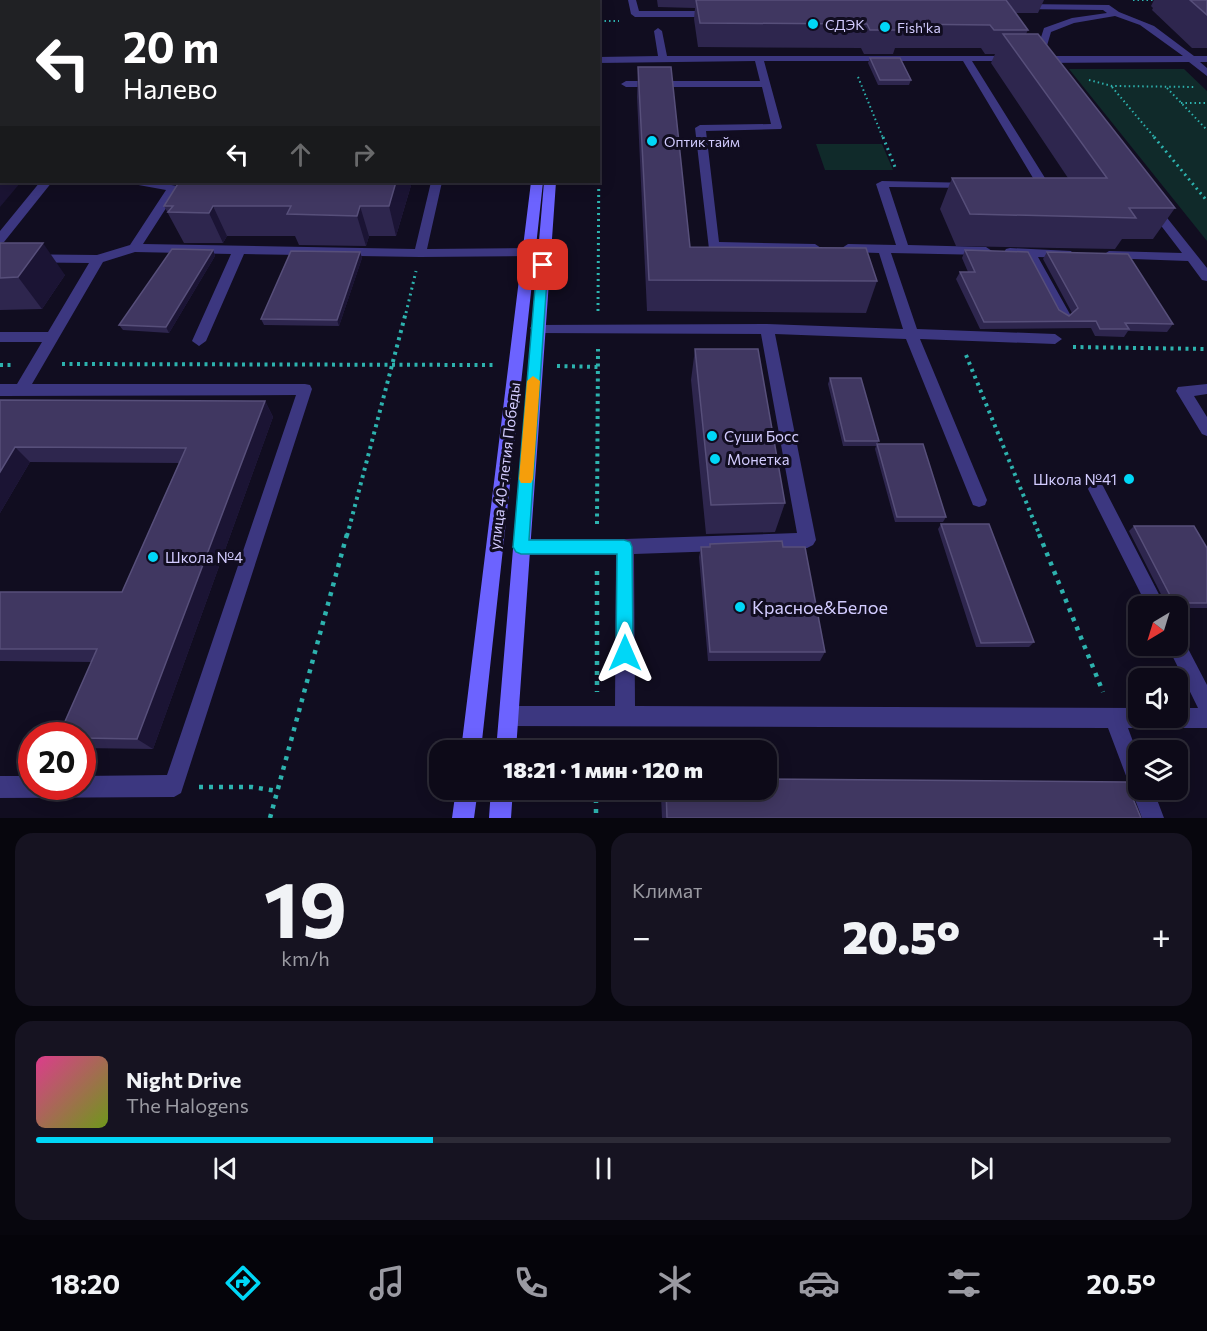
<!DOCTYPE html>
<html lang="ru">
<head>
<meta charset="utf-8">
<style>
  body { margin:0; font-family:Commissioner,sans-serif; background:#161321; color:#f1f3f6; height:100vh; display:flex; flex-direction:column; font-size:22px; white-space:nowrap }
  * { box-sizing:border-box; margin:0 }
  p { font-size:20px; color:#9a9aa2 }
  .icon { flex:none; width:33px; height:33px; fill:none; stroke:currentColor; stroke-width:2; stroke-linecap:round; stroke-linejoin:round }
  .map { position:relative; height:818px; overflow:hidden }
  .details { display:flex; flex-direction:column; gap:15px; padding:15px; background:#07060d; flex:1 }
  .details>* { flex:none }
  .top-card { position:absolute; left:0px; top:0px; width:600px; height:183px; box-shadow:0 3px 15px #0003,0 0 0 2px #2d2b37; background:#202124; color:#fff; overflow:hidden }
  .needle { width:39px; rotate:218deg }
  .controls { position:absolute; left:1128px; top:596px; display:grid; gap:12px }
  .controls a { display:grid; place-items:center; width:60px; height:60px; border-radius:12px; background:#0d0a18; box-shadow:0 3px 15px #0003,0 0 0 2px #2d2b37; font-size:30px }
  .speed { position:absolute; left:18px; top:722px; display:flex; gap:12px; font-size:30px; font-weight:700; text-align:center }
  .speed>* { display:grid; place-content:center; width:78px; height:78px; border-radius:50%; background:#0d0a18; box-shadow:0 3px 15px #0003,0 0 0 2px #2d2b37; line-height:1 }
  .speed .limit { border:9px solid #d22; background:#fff; color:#111 }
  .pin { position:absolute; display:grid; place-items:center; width:51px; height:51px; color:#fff; margin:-26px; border-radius:12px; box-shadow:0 3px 9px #0006 }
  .me { position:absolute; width:66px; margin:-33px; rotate:0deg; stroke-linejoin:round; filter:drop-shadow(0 0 4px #0008) }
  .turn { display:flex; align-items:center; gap:21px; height:126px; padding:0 24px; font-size:27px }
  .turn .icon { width:78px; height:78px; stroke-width:2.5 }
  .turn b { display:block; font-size:42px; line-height:51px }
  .lanes { display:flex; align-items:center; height:57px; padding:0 24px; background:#0003; justify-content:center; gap:30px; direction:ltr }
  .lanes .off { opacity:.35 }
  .big { font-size:45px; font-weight:800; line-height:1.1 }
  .details .widget { flex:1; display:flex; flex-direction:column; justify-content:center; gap:9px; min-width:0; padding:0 21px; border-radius:18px; background:#161321 }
  .details .dial { align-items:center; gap:0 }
  .dial b { font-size:78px; line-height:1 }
  .song { display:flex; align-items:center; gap:18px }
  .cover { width:72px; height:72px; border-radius:9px; background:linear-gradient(135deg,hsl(330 70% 55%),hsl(80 70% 35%)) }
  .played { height:6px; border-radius:3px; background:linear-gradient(90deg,#00d7f7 35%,#2d2b37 35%) }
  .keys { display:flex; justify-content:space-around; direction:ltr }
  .heat { display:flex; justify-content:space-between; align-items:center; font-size:33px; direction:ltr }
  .details .tiles { flex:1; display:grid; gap:15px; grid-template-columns:1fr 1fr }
  .widget:last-child { grid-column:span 2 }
  .trip { position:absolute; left:429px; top:740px; width:348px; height:60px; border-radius:18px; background:#0d0a18; box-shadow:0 3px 15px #0003,0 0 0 2px #2d2b37; font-weight:800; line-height:60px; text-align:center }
  .tab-bar { display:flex; height:96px; justify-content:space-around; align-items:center; background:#05040a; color:#9a9aa2 }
  .tab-bar .icon { width:42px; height:42px }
  .tab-bar .on { color:#00d7f7 }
  .tab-bar b { font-size:27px; color:#f1f3f6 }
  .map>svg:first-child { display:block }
  .green { fill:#102a2a }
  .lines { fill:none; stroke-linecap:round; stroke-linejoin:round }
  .path-far3 { stroke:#2db2ae; stroke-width:2; stroke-dasharray:1.5 3; stroke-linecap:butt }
  .path-far2 { stroke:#2db2ae; stroke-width:3; stroke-dasharray:2 4; stroke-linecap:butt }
  .path-far1 { stroke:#2db2ae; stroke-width:4; stroke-dasharray:3 4.5; stroke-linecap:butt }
  .path { stroke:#2db2ae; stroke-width:4.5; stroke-dasharray:4 6; stroke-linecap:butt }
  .lane { fill:#3c3780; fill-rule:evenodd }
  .secondary { fill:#6c63ff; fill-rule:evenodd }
  .wall { fill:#2e264e }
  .shaded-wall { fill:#1b1434 }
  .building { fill:#403761; stroke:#574f7a; stroke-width:1.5 }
  .route { fill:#00d7f7; stroke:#008ca1; stroke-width:1.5 }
  .slow { fill:#f59e0b }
  .poi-dot { fill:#00d7f7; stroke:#110d20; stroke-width:2 }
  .labels { text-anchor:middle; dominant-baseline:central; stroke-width:6; stroke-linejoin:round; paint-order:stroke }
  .far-poi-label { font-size:14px; fill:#d3ccff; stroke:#110d20; text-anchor:start }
  .poi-label { font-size:15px; fill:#d3ccff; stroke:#110d20; text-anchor:start }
  .street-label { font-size:15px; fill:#d3ccff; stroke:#110d20 }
  .near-poi-label { font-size:18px; fill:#d3ccff; stroke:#110d20; text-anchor:start }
</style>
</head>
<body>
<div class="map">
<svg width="1207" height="818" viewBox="0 0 1207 818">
  <rect width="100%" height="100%" fill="#110d20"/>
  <path class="green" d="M1069 69H1184L1207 91V241Z
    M816 144H882L893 170H825Z"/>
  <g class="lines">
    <path class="path-far3" d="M600 0V41
      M1133 0H1159
      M600 21H619
      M858 77 883 138
      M1089 80 1112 86 1195 87
      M1112 87 1155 138
      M1167 88 1207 130
      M1181 103H1207
      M599 138 600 76"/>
    <path class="path-far2" d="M883 137 895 167
      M1154 137 1207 201
      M598 311 599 137
      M406 313 416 271"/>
    <path class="path-far1" d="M1073 347 1207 349
      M966 355 1040 536
      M62 364 495 365
      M0 365H12
      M557 366 598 367
      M597 524 598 349
      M347 536 406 312"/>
    <path class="path" d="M1039 534 1103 692
      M597 571V692
      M199 787H252L277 791
      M596 789V818
      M270 818 347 534"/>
    <path class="lane" d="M71 0H81L70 2Z
      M628 0H636L639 11H714L718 14 714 17H635L631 14Z
      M1022 4 1109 5 1119 12 1154 26 1194 56H1207V62H1200L1207 68V76L1189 62 1037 63 1031 59 1035 56 1044 28 1072 18 1107 13 1103 10 1019 9 1018 7ZM1115 16 1140 25 1183 56H1044L1051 32 1074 23Z
      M658 28 662 31 667 56H1015V60L1012 61H972L1050 186 1044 189 1031 188V184L1036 183 963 61H764L782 127 781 129 706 131 719 242 815 244 821 248 815 252 709 249 695 128 700 125 771 124 762 87H626L621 84 626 81H760L755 61 598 63V57L658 56 654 31Z
      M2 54V61L0 62V55Z
      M0 81H2V87H0Z
      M882 181 973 183 975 185 969 188 889 187 908 245 986 247 992 251 986 255 891 253 917 329 1055 334 1062 339 1055 344 920 339 987 500 985 505 979 507 973 505 906 339 775 334 816 540 813 545 807 548 634 554 635 706 1138 708V717H1178V708H1198L1167 645H1178V637L1183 639 1207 685V728H1128L1138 755V789H1153L1164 818H1142L1108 728 509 726 502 723 499 716 502 709 509 706H615L616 555H521L515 552 512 547 515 542 521 539H625L797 533 761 334 537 333 532 331 530 328 532 325 767 324 903 329 879 253 848 252 842 248 848 244 896 245 876 184Z
      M40 182H52L4 242 0 243V231Z
      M132 182H154L177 186 179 188 143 244 415 249 431 182H442L427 249 528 248 534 252 528 256 420 257 244 254 206 341 199 346 192 341 231 254 135 252 103 262 32 384H305L310 385 312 389 181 793 174 797 0 798V776H32V786H82V776L167 775 296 395 0 396V384H17L42 342H0V332H48L89 263 0 262V254L97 255 130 245 166 190 133 184Z
      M1152 202 1156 204 1207 268V281L1202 280 1188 261 1105 258 1103 255 1109 251 1182 253 1146 206Z
      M1010 248 1071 251 1073 254 1067 258 1038 257 1071 316 1069 319H1059L1026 257 1006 255 1004 252 1006 249Z
      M1207 384V394L1194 396 1207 417V436L1202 434 1176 391 1178 387Z
      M1096 482 1102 484 1165 606H1147L1088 489 1090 484Z"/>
    <path class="secondary" d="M553 0H561L552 2Z
      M565 0H573L564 2Z
      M531 182H543L481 750H461Z
      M544 182H556L516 750H496Z
      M456 789H478L474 818H452Z
      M491 789H513L511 818H489Z"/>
  </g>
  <path class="wall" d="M657 0H1044L1038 13H1015L1028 30 1026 34 1175 208 1153 239H1122L1115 249 956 246 940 209 952 178H1068L991 63 995 54H985L981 48H895L893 54H864L861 48 698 47 694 19 695 8 658 7Z
    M1154 0H1207V48H1192L1152 10 1153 8 1151 6Z
    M870 58 911 80 909 85H878L868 63Z
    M638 67 690 247 877 281 866 313 647 311 637 97Z
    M412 182 396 236H369L366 246 299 245 295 236H227L223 243H184L164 206Z
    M0 243 65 275 42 309 0 310Z
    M213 250 215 256 169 333 123 330 119 325Z
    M965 250 1069 316 1072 313 1043 259 1047 252 1173 324 1167 332 1128 331 1124 337 1095 336 1091 328 980 329 956 279 960 272H968L962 258Z
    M360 252 362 258 339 326 264 325 261 319Z
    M695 349 785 503 775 532 706 534 691 380Z
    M830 378 879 441 877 444 946 517 943 522H895L875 449 876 446H843L828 384Z
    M0 400 265 401 273 417 153 749 82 748V735L92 662 0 661V592H122L179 463 30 462 0 513Z
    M941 524 1034 642 1029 647H976L938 529Z
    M1134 526 1207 548V608H1178V606H1167L1129 531Z
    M710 544 783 547 825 652 820 661H708L699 557 701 547H709Z
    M663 789H766L1141 818H662L661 796Z"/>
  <path class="shaded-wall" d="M0 0H6L7 2H2V31L0 32Z
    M494 0H502V2H493Z
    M2 149V182H21L0 207V151Z
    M396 182H412L396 236 389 206Z
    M213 206 227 236 223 243 209 213Z
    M360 206 369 236 366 246 357 216Z
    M43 243 65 275 42 309 18 277Z
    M213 250 215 256 169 333 166 327Z
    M360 252 362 258 339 326 337 320Z
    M265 401 273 417 153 749 137 739Z
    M15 447 30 462 0 513V472Z"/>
  <path class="building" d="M102 0H494L493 2H101Z
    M696 0H1006L1028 30H994L990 25 897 24 900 30H870L867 24 700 23Z
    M1190 0H1207V15Z
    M1003 34H1038L1175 208H1129L1136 218 970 214 952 178H1107Z
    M870 58H900L911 80H880Z
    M638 67H671L690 247 866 248 877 281 649 280Z
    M2 104V149L0 151V106Z
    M179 182H396L389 206H360L357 216 287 214 291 206H213L209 213 168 212 173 206H164Z
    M0 243H43L18 277 0 278Z
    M172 249 213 250 166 327 119 325Z
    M965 250 1028 252 1059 310 1069 316 1078 308 1047 252 1128 254 1173 324 1125 323 1129 329H1100L1096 321 984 322 960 272H975Z
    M291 251 360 252 337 320 261 319Z
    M695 349H758L785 503 711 505Z
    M830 378H861L879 441H845Z
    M0 400 265 401 137 739 82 738V735H59L97 649H0V592H122L186 448 15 447 0 472Z
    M877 444H923L946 517H897Z
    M941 524H989L1034 642 981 643Z
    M1134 526H1194L1207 548V603H1174Z
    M782 541 783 547H805L825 652H710L701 547H710V544Z
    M766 779 1126 782 1141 818H667L666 789H766Z"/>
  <path class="route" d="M543 261 548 265 529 540H624L630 542 632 547 633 653 631 659 625 661 618 659 616 653 617 554H521L516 552 513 547 537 265Z"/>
  <path class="slow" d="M533 376 540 381 533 479 531 483H521L519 479 527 381Z"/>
  <g class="poi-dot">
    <circle cx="813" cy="24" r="6"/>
    <circle cx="885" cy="27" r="6"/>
    <circle cx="652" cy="141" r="6"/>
    <circle cx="712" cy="436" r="6"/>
    <circle cx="715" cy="459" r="6"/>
    <circle cx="1129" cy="479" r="6"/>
    <circle cx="153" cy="557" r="6"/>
    <circle cx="740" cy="607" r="6"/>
  </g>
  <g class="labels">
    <g class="far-poi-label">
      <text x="825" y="24">СДЭК</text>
      <text x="897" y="27">Fish'ka</text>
      <text x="664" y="141">Оптик тайм</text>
    </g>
    <g class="poi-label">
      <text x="724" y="436">Суши Босс</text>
      <text x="727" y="459">Монетка</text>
      <text x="1117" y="479" text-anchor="end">Школа №41</text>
      <text x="165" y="557">Школа №4</text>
    </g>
    <g class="street-label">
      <text transform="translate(504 466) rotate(-83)">улица 40-летия Победы</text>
    </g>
    <g class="near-poi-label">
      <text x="752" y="607">Красное&amp;Белое</text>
    </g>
  </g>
</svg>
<div class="controls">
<a><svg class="needle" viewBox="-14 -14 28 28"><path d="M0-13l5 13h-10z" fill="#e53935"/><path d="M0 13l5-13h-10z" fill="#9a9aa2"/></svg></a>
<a><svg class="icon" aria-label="sound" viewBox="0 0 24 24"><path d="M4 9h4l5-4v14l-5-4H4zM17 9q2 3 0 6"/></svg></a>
<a><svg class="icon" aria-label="layers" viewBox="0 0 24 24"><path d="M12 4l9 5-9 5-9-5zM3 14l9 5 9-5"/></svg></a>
</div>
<div class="speed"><div class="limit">20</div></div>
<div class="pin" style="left:543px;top:265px;background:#d93025"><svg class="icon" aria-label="arrive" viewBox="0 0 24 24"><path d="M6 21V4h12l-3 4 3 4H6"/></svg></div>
<svg class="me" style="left:625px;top:653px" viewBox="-20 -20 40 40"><path d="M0-17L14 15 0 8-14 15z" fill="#00d7f7" stroke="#fff" stroke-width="4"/></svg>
<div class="trip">18:21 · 1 мин · 120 m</div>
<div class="top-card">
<div class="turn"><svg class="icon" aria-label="left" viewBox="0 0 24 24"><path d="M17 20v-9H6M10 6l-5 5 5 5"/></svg><div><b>20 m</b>Налево</div></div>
<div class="lanes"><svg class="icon" aria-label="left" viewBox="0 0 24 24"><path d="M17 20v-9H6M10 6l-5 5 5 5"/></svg><svg class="icon off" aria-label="ahead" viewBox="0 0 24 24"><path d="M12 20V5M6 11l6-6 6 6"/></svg><svg class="icon off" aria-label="right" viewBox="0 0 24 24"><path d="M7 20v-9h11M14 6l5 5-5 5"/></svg></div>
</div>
</div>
<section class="details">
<div class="tiles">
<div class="widget dial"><b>19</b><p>km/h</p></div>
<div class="widget"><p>Климат</p>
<div class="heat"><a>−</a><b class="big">20.5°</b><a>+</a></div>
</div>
<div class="widget">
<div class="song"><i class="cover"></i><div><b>Night Drive</b><p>The Halogens</p></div></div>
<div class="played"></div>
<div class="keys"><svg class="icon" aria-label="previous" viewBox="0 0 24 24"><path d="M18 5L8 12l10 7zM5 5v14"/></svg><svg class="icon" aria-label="pause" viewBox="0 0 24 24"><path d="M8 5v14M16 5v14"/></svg><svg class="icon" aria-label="next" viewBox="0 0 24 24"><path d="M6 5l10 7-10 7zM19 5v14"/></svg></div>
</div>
</div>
</section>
<nav class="tab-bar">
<b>18:20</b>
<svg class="icon on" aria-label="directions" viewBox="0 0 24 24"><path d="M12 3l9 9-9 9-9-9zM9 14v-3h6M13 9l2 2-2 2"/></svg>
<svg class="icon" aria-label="music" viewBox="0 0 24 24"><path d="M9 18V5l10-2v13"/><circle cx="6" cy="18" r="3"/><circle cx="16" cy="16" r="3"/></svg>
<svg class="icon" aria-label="phone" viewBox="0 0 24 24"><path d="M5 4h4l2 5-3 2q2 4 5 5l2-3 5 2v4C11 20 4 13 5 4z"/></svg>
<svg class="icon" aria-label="climate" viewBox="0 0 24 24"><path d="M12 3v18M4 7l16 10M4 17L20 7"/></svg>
<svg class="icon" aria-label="car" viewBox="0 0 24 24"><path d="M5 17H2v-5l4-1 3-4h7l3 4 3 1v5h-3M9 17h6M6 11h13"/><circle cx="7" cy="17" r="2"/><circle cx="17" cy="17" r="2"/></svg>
<svg class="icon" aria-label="filters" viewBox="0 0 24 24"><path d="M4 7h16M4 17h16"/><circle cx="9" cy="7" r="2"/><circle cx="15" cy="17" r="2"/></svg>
<b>20.5°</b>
</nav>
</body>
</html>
